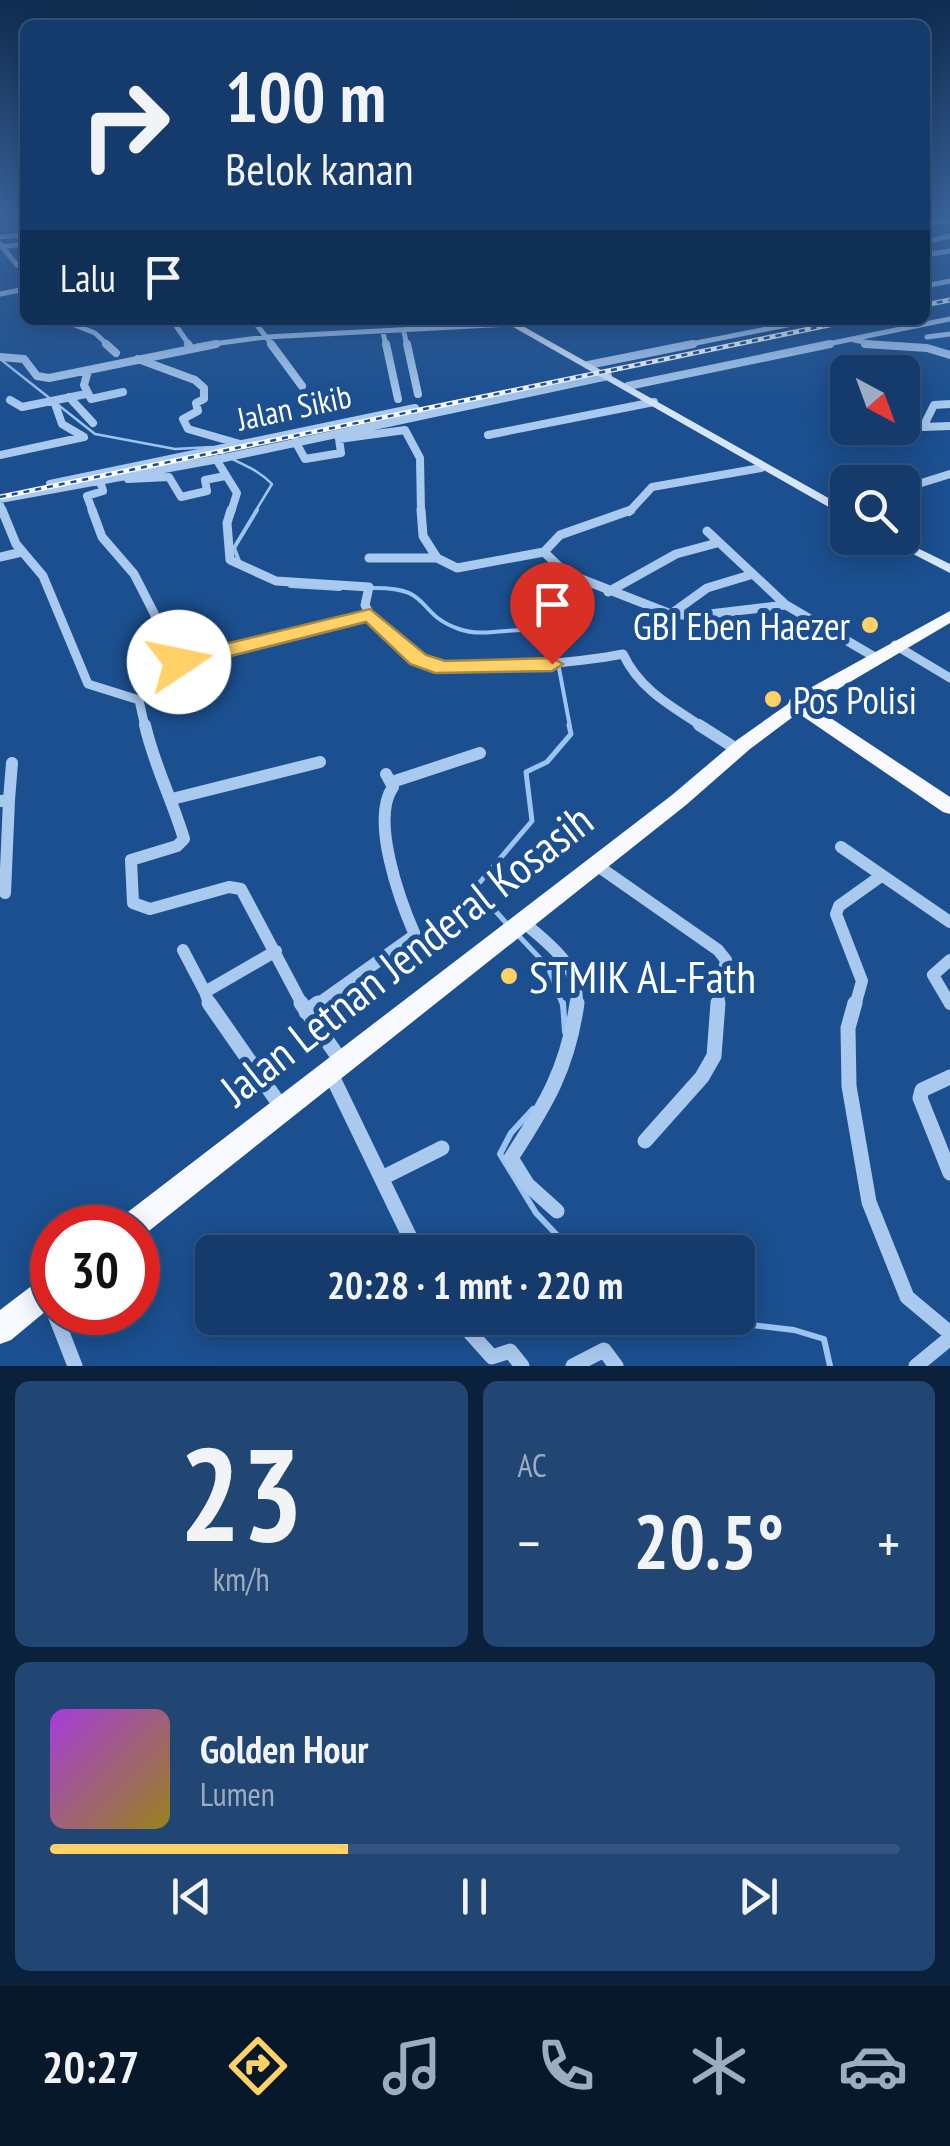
<!DOCTYPE html>
<html lang="id">
<head>
<meta charset="utf-8">
<style>
  body { margin:0; font-family:"PT Sans Narrow",sans-serif; background:#214673; color:#f1f3f6; height:100vh; display:flex; flex-direction:column; font-size:38px; white-space:nowrap }
  * { box-sizing:border-box; margin:0 }
  p { font-size:32px; color:#9dadc1 }
  .icon { flex:none; width:55px; height:55px; fill:none; stroke:currentColor; stroke-width:2; stroke-linecap:round; stroke-linejoin:round }
  .map { position:relative; height:1366px; overflow:hidden }
  .side { display:flex; flex-direction:column; gap:15px; padding:15px; background:#0b203b; flex:1 }
  .side>* { flex:none }
  .top-card { position:absolute; left:20px; top:20px; width:910px; height:305px; border-radius:15px; box-shadow:0 5px 25px #0003,0 0 0 2px #33557e; background:#143b6b; color:#f1f3f6; overflow:hidden }
  .needle { width:65px; rotate:139deg }
  .fabs { position:absolute; left:830px; top:355px; display:grid; gap:20px }
  .fabs a { display:grid; place-items:center; width:90px; height:90px; border-radius:15px; background:#143b6b; box-shadow:0 5px 25px #0003,0 0 0 2px #33557e; font-size:50px }
  .speed { position:absolute; left:30px; top:1205px; display:flex; gap:20px; font-size:50px; font-weight:700; text-align:center }
  .speed>* { display:grid; place-content:center; width:130px; height:130px; border-radius:50%; background:#143b6b; box-shadow:0 5px 25px #0003,0 0 0 2px #33557e; line-height:1 }
  .speed .limit { border:15px solid #d22; background:#fff; color:#111 }
  .pin { position:absolute; display:grid; place-items:center; width:85px; height:85px; color:#fff; margin:-102px -42px; border-radius:50% 50% 50% 0; rotate:-45deg; box-shadow:0 0 10px #0007 }
  .pin .icon { rotate:45deg }
  .me { position:absolute; width:110px; margin:-55px; rotate:79deg; stroke-linejoin:round; filter:drop-shadow(0 0 8px #0008) }
  .turn { display:flex; align-items:center; gap:35px; height:210px; padding:0 40px; font-size:45px }
  .turn .icon { width:130px; height:130px; stroke-width:2.5 }
  .turn b { display:block; font-size:70px; line-height:85px }
  .then { display:flex; align-items:center; height:95px; padding:0 40px; background:#0003; gap:20px; font-size:38px }
  .big { font-size:75px; font-weight:700; line-height:1.1 }
  .side .widget { flex:1; display:flex; flex-direction:column; justify-content:center; gap:15px; min-width:0; padding:0 35px; border-radius:15px; background:#214673 }
  .side .dial { align-items:center; gap:0 }
  .dial b { font-size:130px; line-height:1 }
  .song { display:flex; align-items:center; gap:30px }
  .cover { width:120px; height:120px; border-radius:15px; background:linear-gradient(135deg,hsl(280 70% 55%),hsl(50 70% 35%)) }
  .played { height:10px; border-radius:5px; background:linear-gradient(90deg,#ffd166 35%,#33557e 35%) }
  .keys { display:flex; justify-content:space-around; direction:ltr }
  .heat { display:flex; justify-content:space-between; align-items:center; font-size:55px; direction:ltr }
  .side .tiles { flex:1; display:grid; gap:15px; grid-template-columns:1fr 1fr }
  .widget:last-child { grid-column:span 2 }
  .trip { position:absolute; left:195px; top:1235px; width:560px; height:100px; border-radius:15px; background:#143b6b; box-shadow:0 5px 25px #0003,0 0 0 2px #33557e; font-weight:700; line-height:100px; text-align:center }
  .dock { display:flex; height:160px; justify-content:space-around; align-items:center; background:#08182b; color:#9dadc1 }
  .dock .icon { width:70px; height:70px }
  .dock .current { color:#ffd166 }
  .dock b { font-size:45px; color:#f1f3f6 }
  .map>svg:first-child { display:block }
  .lines { fill:none; stroke-linecap:round; stroke-linejoin:round }
  .stream-far3 { stroke:#9cc4f0; stroke-width:2.5 }
  .stream-far2 { stroke:#9cc4f0; stroke-width:4 }
  .stream-far1 { stroke:#9cc4f0; stroke-width:5 }
  .stream { stroke:#9cc4f0; stroke-width:6 }
  .minor-far4 { stroke:#a9c9ee; stroke-width:5 }
  .minor-far3 { stroke:#a9c9ee; stroke-width:8 }
  .minor-far2 { stroke:#a9c9ee; stroke-width:9 }
  .minor-far1 { stroke:#a9c9ee; stroke-width:12 }
  .minor { stroke:#a9c9ee; stroke-width:15 }
  .secondary { fill:#d6e6fa; fill-rule:evenodd }
  .trunk { fill:#f8faff; fill-rule:evenodd }
  .rail-casing { stroke:#fff; stroke-width:5 }
  .rail { stroke:#1b4f8f; stroke-width:2.5; stroke-dasharray:6; stroke-linecap:butt }
  .route { fill:#ffd166; stroke:#a68842; stroke-width:2.5 }
  .poi-dot { fill:#ffd166; stroke:#1b4f8f; stroke-width:4 }
  .labels { text-anchor:middle; dominant-baseline:central; stroke-width:10; stroke-linejoin:round; paint-order:stroke }
  .far-street-label { font-size:32px; fill:#fff; stroke:#1b4f8f }
  .poi-label { font-size:38px; fill:#fff; stroke:#1b4f8f; text-anchor:end }
  .near-street-label { font-size:45px; fill:#fff; stroke:#1b4f8f }
  .near-poi-label { font-size:45px; fill:#fff; stroke:#1b4f8f; text-anchor:start }
</style>
</head>
<body>
<div class="map">
<svg width="950" height="1366" viewBox="0 0 950 1366">
  <rect width="100%" height="100%" fill="#1b4f8f"/>
  <g class="lines">
    <path class="stream-far3" d="M0 359 95 434 175 449 212 447C233 463 254 465 272 484L255 512"/>
    <path class="stream-far2" d="M239 561 234 548 257 510
      M290 586 340 589
      M369 588C435 586 413 613 459 629 490 640 521 621 553 636L570 727"/>
    <path class="stream-far1" d="M507 924 475 888 532 821 526 772 547 762 571 734 569 725
      M517 934 548 967 563 1006"/>
    <path class="stream" d="M563 1003 565 1032
      M533 1109 511 1133 500 1154 536 1213 573 1252
      M694 1318 794 1330 824 1339 830 1366"/>
    <path class="minor-far4" d="M925 223 949 221
      M0 237 25 235
      M925 242 950 236
      M0 244 17 265 25 266
      M0 247 25 244
      M925 255 950 251
      M925 286 950 281
      M0 294 25 289
      M62 320 95 333 109 346
      M172 320 190 346
      M253 320 273 346
      M383 332 386 346
      M404 332 407 346
      M927 337 950 334
      M854 340 885 346
      M197 346 266 337 511 324
      M681 346 812 320
      M818 346 950 319"/>
    <path class="minor-far3" d="M106 344 116 353
      M188 344 190 347
      M271 344 302 386
      M386 344 398 399
      M407 344 418 394
      M865 344 927 348 950 355
      M0 357 24 359 37 376 49 378 216 344
      M138 359 195 380 204 388V399L196 403 198 411 183 419 188 429 240 444
      M588 365 693 344
      M88 371 84 385 91 399 123 392
      M628 386 830 344
      M69 397 93 423
      M10 400 22 407 86 394
      M950 404 934 405 923 427 950 426
      M488 435 654 402
      M295 441 305 459 341 453 339 439 405 430 420 458 421 512
      M0 455 84 437 62 424 54 401
      M216 459 237 493 231 512
      M128 479 169 477 181 497 207 491 205 480 225 476
      M50 484 415 408
      M902 489 950 474
      M0 499 224 458 608 376
      M0 505 3 512
      M93 512 87 496 103 491 100 481
      M629 512 652 487 761 468"/>
    <path class="minor-far2" d="M2 510 16 544 43 576 88 684 139 700 145 727
      M92 510 102 537 134 574 179 662 370 615C386 629 403 652 423 661 455 675 585 662 623 654 640 690 671 706 703 727
      M231 510 227 523 230 560 276 581 369 587 365 605 370 615
      M421 510 423 536 437 558
      M631 510 560 535 544 552 566 573 671 614 693 616 786 605 873 656
      M707 531 786 605
      M0 557 22 552
      M369 558H437L457 568 544 552
      M608 592 676 554 717 543
      M671 614 707 588 750 575
      M895 645 950 678"/>
    <path class="minor-far1" d="M145 725C154 765 172 799 184 839L177 846 131 860 133 903 150 909 229 887 241 889 303 1006
      M699 725 735 748
      M392 782 480 753
      M172 799 320 762
      M0 801 9 800 12 763
      M841 847 950 922
      M595 864 718 950 726 960 717 1006
      M5 893 9 800
      M522 921C549 944 582 966 576 1006
      M183 950 205 992
      M950 960 933 975 950 1004
      M210 1006 205 992 276 951
      M315 1006 415 935C400 901 370 819 393 787L386 774
      M855 1006 862 981 836 914 839 906 881 876"/>
    <path class="minor" d="M209 1003 282 1108
      M301 1003 341 1061
      M855 1003 848 1028 849 1086 869 1202 907 1297 950 1333
      M306 1012 318 1003
      M330 1072 417 1252
      M950 1077 922 1090 920 1098 950 1173
      M645 1141 702 1077 714 1056 718 1003
      M382 1178 442 1148
      M557 1211 527 1184 511 1158C546 1104 568 1068 577 1003
      M54 1312 75 1366
      M457 1318 492 1357 510 1351 522 1366
      M573 1366 604 1350 616 1366
      M916 1366 950 1338"/>
    <path class="secondary" d="M501 320H512L848 509V518Z
      M882 538H897L950 564V573Z"/>
    <path class="trunk" d="M950 611V623L811 705 950 797V814L943 812 798 713 750 749 686 805 140 1238 138 1239V1228H116L120 1218 672 795 737 740 788 704 790 699Z
      M52 1273V1306L11 1340 0 1344V1310L42 1278Z"/>
    <g class="rail-casing">
      <path id="rail" d="M925 305 950 300
        M0 497 853 320"/>
    </g>
    <use href="#rail" class="rail"/>
  </g>
  <linearGradient id="sky" x2="0" y2="1"><stop stop-color="#0f2b4f"/><stop offset="0.53" stop-color="#39639b"/><stop offset="1" stop-color="#39639b" stop-opacity="0"/></linearGradient>
  <rect width="950" height="408" fill="url(#sky)"/>
  <path class="route" d="M370 609 426 655 445 661 552 658 563 664 552 671 435 673 410 664 366 622 179 669 168 662 171 657Z"/>
  <g class="poi-dot">
    <circle cx="870" cy="625" r="10"/>
    <circle cx="773" cy="699" r="10"/>
    <circle cx="509" cy="976" r="10"/>
  </g>
  <g class="labels">
    <g class="far-street-label">
      <text transform="translate(294 407) rotate(-12)">Jalan Sikib</text>
    </g>
    <g class="poi-label">
      <text x="850" y="625">GBI Eben Haezer</text>
      <text x="793" y="699" text-anchor="start">Pos Polisi</text>
    </g>
    <g class="near-street-label">
      <text transform="translate(406 954) rotate(-38)">Jalan Letnan Jenderal Kosasih</text>
    </g>
    <g class="near-poi-label">
      <text x="529" y="976">STMIK AL-Fath</text>
    </g>
  </g>
</svg>
<div class="fabs">
<a><svg class="needle" viewBox="-14 -14 28 28"><path d="M0-13l5 13h-10z" fill="#e53935"/><path d="M0 13l5-13h-10z" fill="#9dadc1"/></svg></a>
<a><svg class="icon" aria-label="search" viewBox="0 0 24 24"><circle cx="10" cy="10" r="6"/><path d="M15 15l6 6"/></svg></a>
</div>
<div class="speed"><div class="limit">30</div></div>
<div class="pin" style="left:552px;top:664px;background:#d93025"><svg class="icon" aria-label="arrive" viewBox="0 0 24 24"><path d="M6 21V4h12l-3 4 3 4H6"/></svg></div>
<svg class="me" style="left:179px;top:662px" viewBox="-20 -20 40 40"><circle r="19" fill="#fff"/><path d="M0-13L10 11 0 6-10 11z" fill="#ffd166"/></svg>
<div class="trip">20:28 · 1 mnt · 220 m</div>
<div class="top-card">
<div class="turn"><svg class="icon" aria-label="right" viewBox="0 0 24 24"><path d="M7 20v-9h11M14 6l5 5-5 5"/></svg><div><b>100 m</b>Belok kanan</div></div>
<div class="then">Lalu<svg class="icon" aria-label="arrive" viewBox="0 0 24 24"><path d="M6 21V4h12l-3 4 3 4H6"/></svg></div>
</div>
</div>
<section class="side">
<div class="tiles">
<div class="widget dial"><b>23</b><p>km/h</p></div>
<div class="widget"><p>AC</p>
<div class="heat"><a>−</a><b class="big">20.5°</b><a>+</a></div>
</div>
<div class="widget">
<div class="song"><i class="cover"></i><div><b>Golden Hour</b><p>Lumen</p></div></div>
<div class="played"></div>
<div class="keys"><svg class="icon" aria-label="previous" viewBox="0 0 24 24"><path d="M18 5L8 12l10 7zM5 5v14"/></svg><svg class="icon" aria-label="pause" viewBox="0 0 24 24"><path d="M8 5v14M16 5v14"/></svg><svg class="icon" aria-label="next" viewBox="0 0 24 24"><path d="M6 5l10 7-10 7zM19 5v14"/></svg></div>
</div>
</div>
</section>
<nav class="dock">
<b>20:27</b>
<svg class="icon current" aria-label="directions" viewBox="0 0 24 24"><path d="M12 3l9 9-9 9-9-9zM9 14v-3h6M13 9l2 2-2 2"/></svg>
<svg class="icon" aria-label="music" viewBox="0 0 24 24"><path d="M9 18V5l10-2v13"/><circle cx="6" cy="18" r="3"/><circle cx="16" cy="16" r="3"/></svg>
<svg class="icon" aria-label="phone" viewBox="0 0 24 24"><path d="M5 4h4l2 5-3 2q2 4 5 5l2-3 5 2v4C11 20 4 13 5 4z"/></svg>
<svg class="icon" aria-label="climate" viewBox="0 0 24 24"><path d="M12 3v18M4 7l16 10M4 17L20 7"/></svg>
<svg class="icon" aria-label="car" viewBox="0 0 24 24"><path d="M5 17H2v-5l4-1 3-4h7l3 4 3 1v5h-3M9 17h6M6 11h13"/><circle cx="7" cy="17" r="2"/><circle cx="17" cy="17" r="2"/></svg>
</nav>
</body>
</html>
